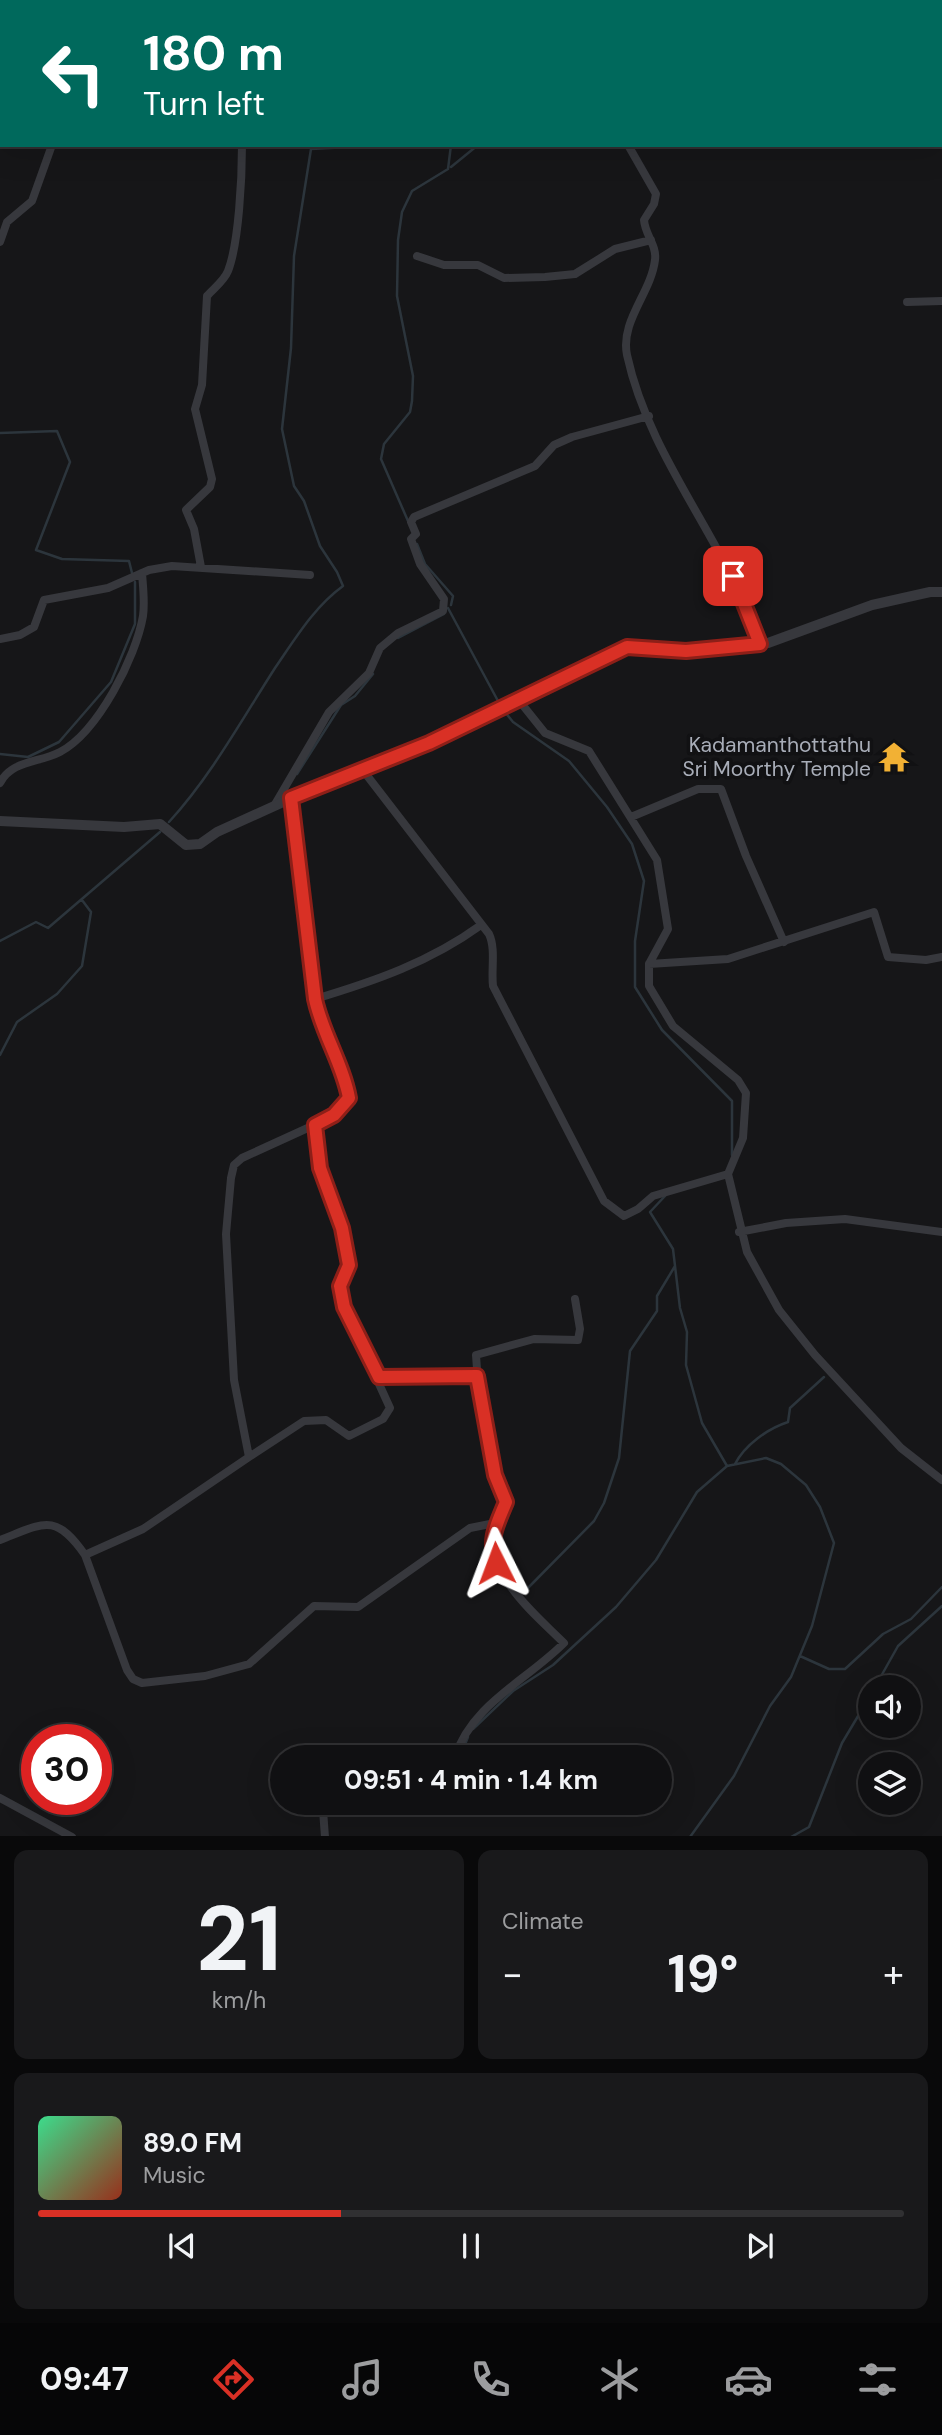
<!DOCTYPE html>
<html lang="en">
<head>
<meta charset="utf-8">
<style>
  body { margin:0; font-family:"DM Sans",sans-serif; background:#19191b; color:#f1f3f6; height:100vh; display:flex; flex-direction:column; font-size:26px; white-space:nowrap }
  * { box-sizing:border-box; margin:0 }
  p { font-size:23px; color:#9c9d9f }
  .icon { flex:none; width:38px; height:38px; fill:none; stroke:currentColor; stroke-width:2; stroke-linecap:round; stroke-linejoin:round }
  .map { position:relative; height:1836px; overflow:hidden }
  .details { display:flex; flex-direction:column; gap:14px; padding:14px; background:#09090a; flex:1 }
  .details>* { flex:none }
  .hud { position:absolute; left:0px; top:0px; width:943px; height:147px; box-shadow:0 7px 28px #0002,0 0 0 2px #303032; background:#00695c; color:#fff; overflow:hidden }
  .tools { position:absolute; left:858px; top:1675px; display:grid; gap:14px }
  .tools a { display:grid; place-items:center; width:63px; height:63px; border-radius:50%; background:#101012; box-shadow:0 7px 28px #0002,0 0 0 2px #303032; font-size:35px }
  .speed { position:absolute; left:21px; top:1724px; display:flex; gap:14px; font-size:35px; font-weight:700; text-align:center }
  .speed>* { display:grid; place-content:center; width:91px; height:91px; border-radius:50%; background:#101012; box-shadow:0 7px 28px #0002,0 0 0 2px #303032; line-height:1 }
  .speed .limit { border:10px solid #d22; background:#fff; color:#111 }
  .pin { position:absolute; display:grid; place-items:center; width:60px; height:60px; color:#fff; margin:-30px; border-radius:14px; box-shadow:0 4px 10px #0006 }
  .me { position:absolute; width:77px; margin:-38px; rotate:357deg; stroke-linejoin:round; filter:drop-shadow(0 0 5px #0008) }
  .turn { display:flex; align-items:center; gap:24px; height:147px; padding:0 28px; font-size:32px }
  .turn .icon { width:91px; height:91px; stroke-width:2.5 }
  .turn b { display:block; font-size:49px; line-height:60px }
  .big { font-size:52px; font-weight:700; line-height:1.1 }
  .details .card { flex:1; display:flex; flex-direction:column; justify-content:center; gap:10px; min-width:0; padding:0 24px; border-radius:14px; background:#19191b }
  .details .dial { align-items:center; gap:0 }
  .dial b { font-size:91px; line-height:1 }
  .song { display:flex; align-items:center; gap:21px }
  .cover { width:84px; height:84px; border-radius:10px; background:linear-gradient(135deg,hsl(150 70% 55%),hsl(10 70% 35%)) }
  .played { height:7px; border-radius:4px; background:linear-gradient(90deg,#d93025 35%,#303032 35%) }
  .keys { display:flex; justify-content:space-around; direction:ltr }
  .heat { display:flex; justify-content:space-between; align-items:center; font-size:38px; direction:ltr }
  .details .tiles { flex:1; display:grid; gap:14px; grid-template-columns:1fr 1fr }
  .card:last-child { grid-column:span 2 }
  .trip { position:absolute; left:270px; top:1745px; width:402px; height:70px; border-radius:35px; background:#101012; box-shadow:0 7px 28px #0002,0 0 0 2px #303032; font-weight:700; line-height:70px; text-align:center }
  .dock { display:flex; height:112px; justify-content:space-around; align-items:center; background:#060607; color:#9c9d9f }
  .dock .icon { width:49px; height:49px }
  .dock .on { color:#d93025 }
  .dock b { font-size:32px; color:#f1f3f6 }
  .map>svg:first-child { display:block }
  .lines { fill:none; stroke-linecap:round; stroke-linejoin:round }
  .stream { stroke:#2c353c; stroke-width:2.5 }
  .minor { stroke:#37383d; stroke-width:8 }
  .tertiary { stroke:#37383d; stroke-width:10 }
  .route-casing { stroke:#8d1f18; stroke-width:18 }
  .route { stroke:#d93025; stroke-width:12 }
  .labels { text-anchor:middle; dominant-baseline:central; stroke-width:7; stroke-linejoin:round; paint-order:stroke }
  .poi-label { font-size:21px; fill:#a8adb8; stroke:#111113; text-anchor:end }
</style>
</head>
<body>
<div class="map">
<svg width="942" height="1837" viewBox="0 0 942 1837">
  <rect width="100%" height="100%" fill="#161618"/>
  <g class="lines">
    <path class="stream" d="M426 0 427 2
      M833 2V0
      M429 145 451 147
      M451 167 478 145
      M0 433 57 431 70 462 36 550 62 559 129 561 132 573
      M408 521 381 459 384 444 410 412 412 401 413 376 397 296 398 240 402 212 412 191 448 169 451 145
      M417 544 425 564 453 596 451 605
      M448 608 498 701
      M398 638 444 614
      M505 712 513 722 569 761 607 807 632 844 644 881 635 941V987L662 1030 732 1101V1155
      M0 754 28 757 59 742 111 682 135 624V582
      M297 774 341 705 355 696 373 674
      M169 822C211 776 241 721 275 668 295 639 314 607 343 586L337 572 320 546 304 501 294 486 282 429 291 348 294 256 311 149 389 145
      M0 941 36 922 48 928 160 832
      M0 1055 17 1022 57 994 82 966 91 912 82 900
      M735 1464C745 1445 767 1429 788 1422L790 1408 824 1377
      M524 1592 594 1521 604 1503 619 1458 630 1351 657 1311V1296L675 1266
      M800 1656 829 1669H845L883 1634 911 1619 942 1587
      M875 1687 898 1646 942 1606
      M473 1729 513 1691 553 1665 616 1607 656 1560 697 1492 727 1466 702 1423 686 1365 687 1332 680 1308 673 1249 650 1212 665 1196
      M460 1757 468 1737
      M334 1809 390 1802
      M316 1812H317
      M690 1837 734 1776 770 1706 791 1677 812 1626 834 1543 820 1507 806 1485 781 1464 766 1458 727 1466
      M791 1837 809 1827 842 1743 870 1696"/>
    <path class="minor" d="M321 0 322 2
      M422 0V2
      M79 2 80 0
      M628 145 656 194 654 204 644 220C645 235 657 245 655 260 651 293 620 321 627 355 650 461 728 543 760 644
      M0 242 7 222 32 201 52 145
      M417 256 444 265H478L504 278 545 277 575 274 615 249 651 240
      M907 302 942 301
      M201 567 194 529 186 510 210 487 212 479 195 409 202 385 207 296C214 288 224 281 228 271 239 243 242 176 242 145
      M0 639 20 635 34 627 44 600 108 588 149 570 172 566 310 575
      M517 698 545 733 589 751 657 860 668 929 649 964V986L673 1026 738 1080 746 1093 743 1138 728 1174 747 1252 779 1310 815 1355 901 1448 942 1480
      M362 769 489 934C496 949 491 969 493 986L604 1201 624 1216 638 1209 653 1196 728 1174
      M0 783C12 760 39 763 60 752 98 732 136 657 143 616 145 602 143 587 142 573
      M274 806 329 712 369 673 380 648 398 633 443 611 444 599 420 564 411 539 416 534 411 522 414 517 535 466 554 445 572 437 649 416
      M631 817 698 789H721L746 856 784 942
      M649 964 728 959 874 912 888 957 926 960 942 957
      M315 999C375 981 430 962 481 925
      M739 1232 786 1223 845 1219 942 1232
      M379 1377 477 1376
      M249 1457 304 1421 326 1420 349 1436 383 1419 390 1408 344 1307 340 1286 349 1265 342 1228 320 1168 315 1125
      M0 1540C44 1523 55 1512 85 1555L143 1529 249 1457 234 1380 226 1234 231 1178 234 1165 242 1158 334 1116 349 1098C343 1064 322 1033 315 999L291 798
      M85 1555 127 1670 133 1679 142 1683 205 1676 249 1664 314 1606 358 1607 470 1528 495 1523
      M455 1757C472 1704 526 1681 564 1643 534 1613 484 1574 495 1526 497 1518 503 1510 506 1502L495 1475 479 1397 476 1355 534 1339 578 1340 580 1329 575 1299
      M0 1798 72 1837
      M325 1837 323 1810 344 1802"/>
    <path class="tertiary" d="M0 821 124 827 160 824 186 845 200 844 217 832 314 788 429 743 627 647 686 651 768 643 872 605 930 592H942"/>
  </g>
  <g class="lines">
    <g class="route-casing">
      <path id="route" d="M496 1563C488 1539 497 1524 506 1502L495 1475 477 1376 379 1377 344 1307 340 1286 349 1265 342 1228 320 1168 315 1125 334 1115 349 1098C343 1064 322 1033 315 999L291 798 429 743 627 647 686 651 760 644 733 576"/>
    </g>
    <use href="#route" class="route"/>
  </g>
  <defs>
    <g id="temple-bare" transform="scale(2.415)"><path d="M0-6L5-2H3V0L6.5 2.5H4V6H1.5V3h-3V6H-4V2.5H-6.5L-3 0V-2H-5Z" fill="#f2b134" stroke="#111113" stroke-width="2.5" paint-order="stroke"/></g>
  </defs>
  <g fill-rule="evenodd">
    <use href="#temple-bare" x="894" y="757"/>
  </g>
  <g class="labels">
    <g class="poi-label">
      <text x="871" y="745">Kadamanthottathu<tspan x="871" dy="24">Sri Moorthy Temple</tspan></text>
    </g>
  </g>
</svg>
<div class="tools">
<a><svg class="icon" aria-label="sound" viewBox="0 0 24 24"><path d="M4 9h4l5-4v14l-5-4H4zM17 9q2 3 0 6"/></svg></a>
<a><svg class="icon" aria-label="layers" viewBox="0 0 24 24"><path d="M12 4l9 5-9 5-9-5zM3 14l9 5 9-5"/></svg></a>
</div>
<div class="speed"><div class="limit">30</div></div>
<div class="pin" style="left:733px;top:576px;background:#d93025"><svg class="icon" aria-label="arrive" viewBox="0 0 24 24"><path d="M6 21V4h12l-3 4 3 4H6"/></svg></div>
<svg class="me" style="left:496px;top:1563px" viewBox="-20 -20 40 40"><path d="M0-17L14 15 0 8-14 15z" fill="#d93025" stroke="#fff" stroke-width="4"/></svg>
<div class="trip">09:51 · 4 min · 1.4 km</div>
<div class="hud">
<div class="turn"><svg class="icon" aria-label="left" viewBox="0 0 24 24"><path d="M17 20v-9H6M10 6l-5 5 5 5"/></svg><div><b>180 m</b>Turn left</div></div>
</div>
</div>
<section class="details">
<div class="tiles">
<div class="card dial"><b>21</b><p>km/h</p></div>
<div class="card"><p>Climate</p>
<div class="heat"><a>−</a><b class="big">19°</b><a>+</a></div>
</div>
<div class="card">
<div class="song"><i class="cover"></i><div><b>89.0 FM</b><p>Music</p></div></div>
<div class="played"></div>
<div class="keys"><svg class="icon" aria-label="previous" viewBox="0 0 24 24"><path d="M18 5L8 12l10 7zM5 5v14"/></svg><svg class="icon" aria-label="pause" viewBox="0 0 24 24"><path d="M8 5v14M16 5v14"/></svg><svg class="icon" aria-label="next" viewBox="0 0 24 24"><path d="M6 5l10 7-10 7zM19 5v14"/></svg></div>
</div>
</div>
</section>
<nav class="dock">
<b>09:47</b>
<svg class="icon on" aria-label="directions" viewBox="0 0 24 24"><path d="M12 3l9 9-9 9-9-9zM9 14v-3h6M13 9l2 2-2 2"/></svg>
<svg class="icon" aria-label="music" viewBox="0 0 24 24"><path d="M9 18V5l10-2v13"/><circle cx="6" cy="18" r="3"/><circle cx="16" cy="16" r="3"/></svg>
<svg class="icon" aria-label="phone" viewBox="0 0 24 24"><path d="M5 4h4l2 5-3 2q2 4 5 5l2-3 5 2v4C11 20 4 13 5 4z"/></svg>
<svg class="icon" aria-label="climate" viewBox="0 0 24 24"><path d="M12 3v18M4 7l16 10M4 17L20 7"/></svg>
<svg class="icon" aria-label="car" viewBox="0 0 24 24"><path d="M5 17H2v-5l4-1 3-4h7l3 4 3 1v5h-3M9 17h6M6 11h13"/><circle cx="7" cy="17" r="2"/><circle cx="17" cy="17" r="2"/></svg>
<svg class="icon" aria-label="filters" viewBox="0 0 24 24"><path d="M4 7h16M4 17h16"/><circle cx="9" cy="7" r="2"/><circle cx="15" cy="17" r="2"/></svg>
</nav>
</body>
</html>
